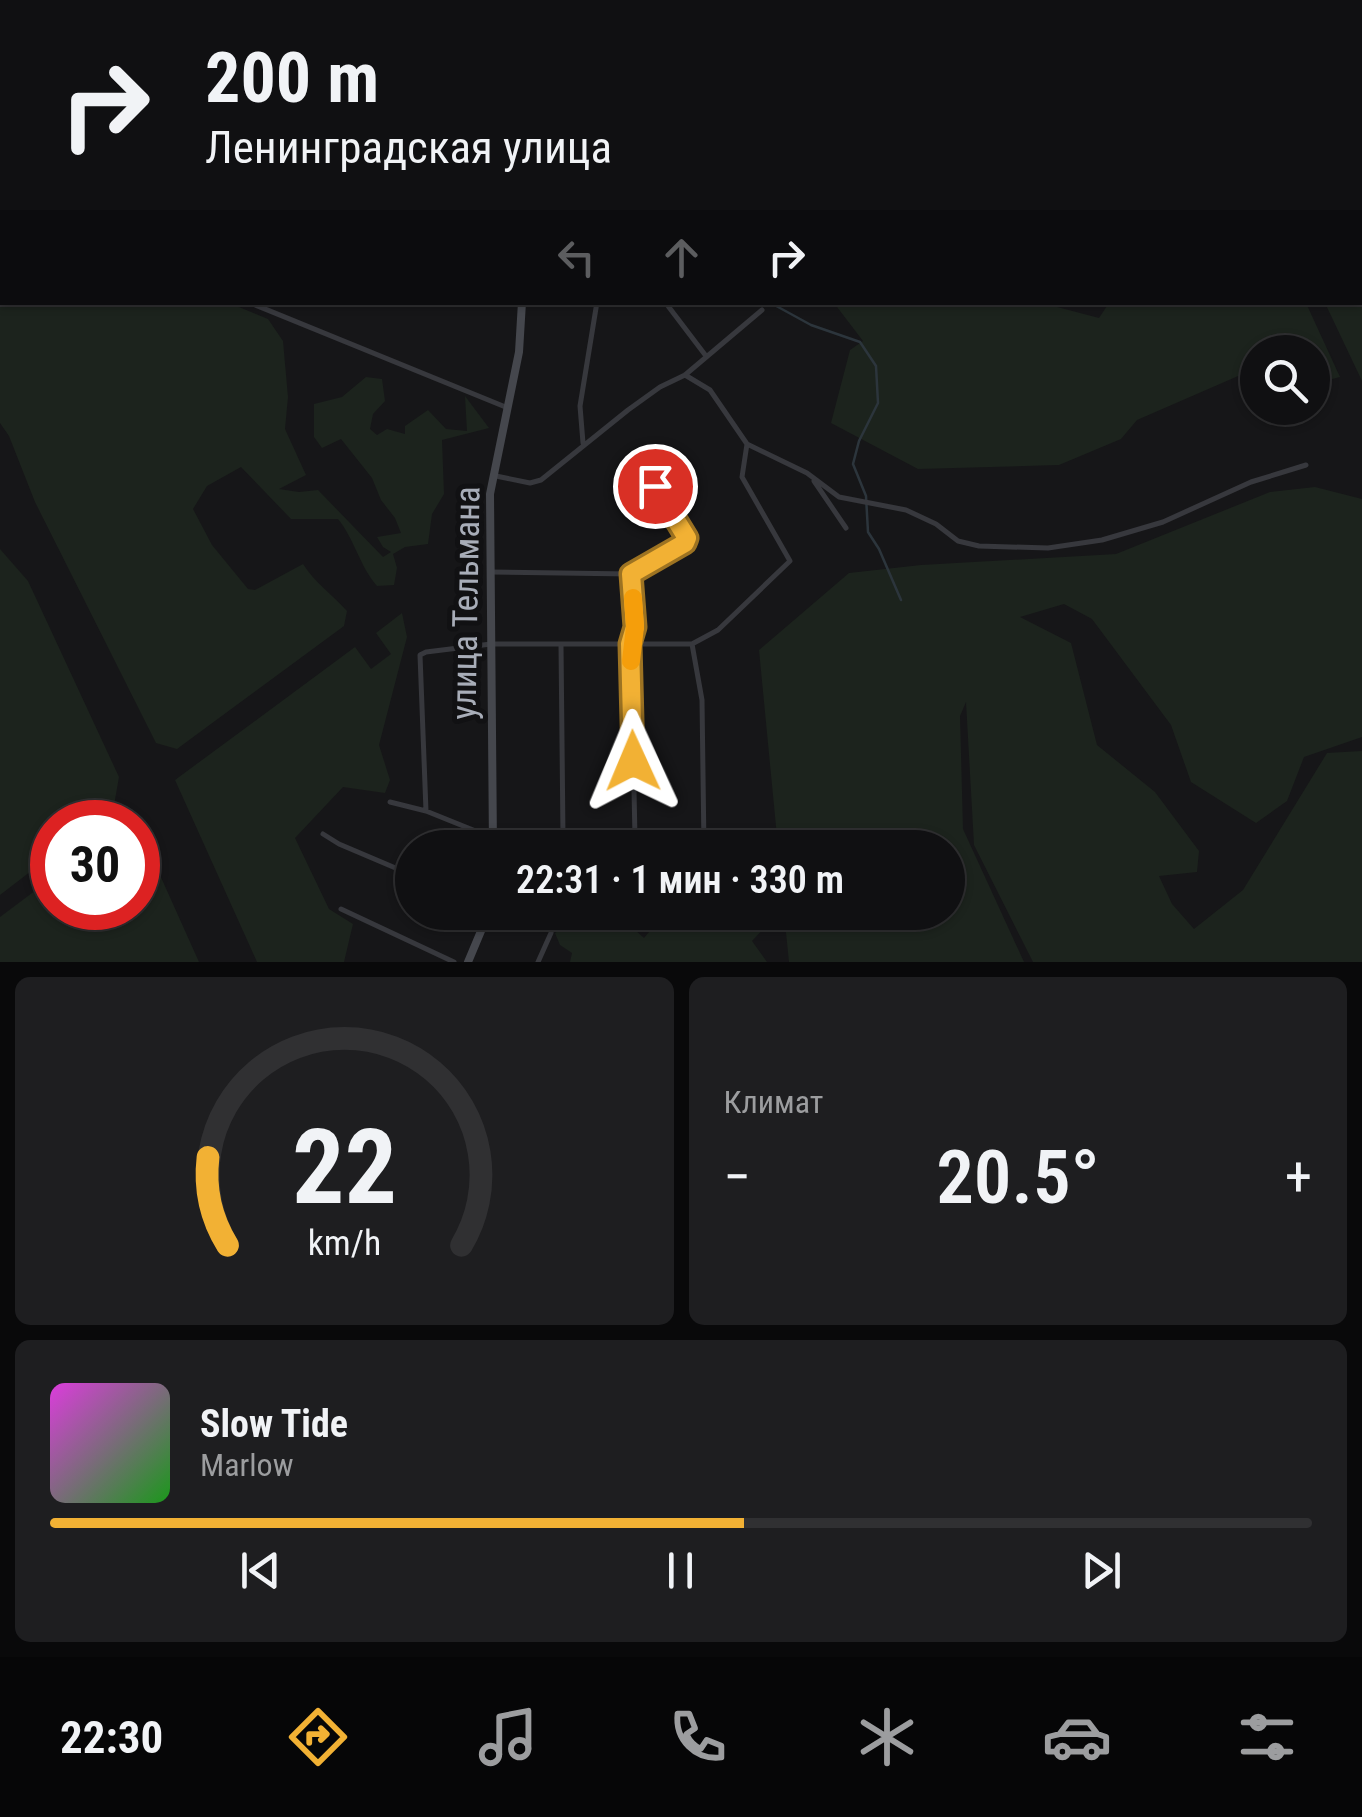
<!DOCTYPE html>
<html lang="ru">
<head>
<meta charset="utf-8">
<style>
  body { margin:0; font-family:"Roboto Condensed",sans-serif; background:#1e1e20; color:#f1f3f6; height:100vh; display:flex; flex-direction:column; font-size:38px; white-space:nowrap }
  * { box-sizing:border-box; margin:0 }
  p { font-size:32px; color:#9c9d9f }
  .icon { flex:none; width:55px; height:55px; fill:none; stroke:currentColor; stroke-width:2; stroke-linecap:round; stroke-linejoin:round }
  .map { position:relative; height:962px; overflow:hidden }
  .drawer { display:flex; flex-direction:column; gap:15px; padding:15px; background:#09090a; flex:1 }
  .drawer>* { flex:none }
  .top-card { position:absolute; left:0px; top:0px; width:1362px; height:305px; box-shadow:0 2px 8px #0004,0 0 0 2px #303032; background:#101012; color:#f1f3f6; overflow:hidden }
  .tools { position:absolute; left:1240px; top:335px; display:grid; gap:20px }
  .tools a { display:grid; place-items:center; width:90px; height:90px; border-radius:50%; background:#101012; box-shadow:0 2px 8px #0004,0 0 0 2px #303032; font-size:50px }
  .speed { position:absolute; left:30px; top:800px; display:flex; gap:20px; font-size:50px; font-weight:700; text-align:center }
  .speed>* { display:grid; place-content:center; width:130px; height:130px; border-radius:50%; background:#101012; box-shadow:0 2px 8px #0004,0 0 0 2px #303032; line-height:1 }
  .speed .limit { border:15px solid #d22; background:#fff; color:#111 }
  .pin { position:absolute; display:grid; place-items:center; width:85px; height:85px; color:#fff; margin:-42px; border:5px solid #fff; border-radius:50%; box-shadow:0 2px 10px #0007 }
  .me { position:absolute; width:110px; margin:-55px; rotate:359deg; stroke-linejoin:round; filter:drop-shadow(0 0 8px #0008) }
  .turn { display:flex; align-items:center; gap:35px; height:210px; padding:0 40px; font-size:45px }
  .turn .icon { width:130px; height:130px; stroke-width:2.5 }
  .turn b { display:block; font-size:70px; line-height:85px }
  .lanes { display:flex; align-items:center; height:95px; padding:0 40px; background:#0003; justify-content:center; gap:50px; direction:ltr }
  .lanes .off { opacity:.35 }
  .big { font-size:75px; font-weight:600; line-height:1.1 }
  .drawer .widget { flex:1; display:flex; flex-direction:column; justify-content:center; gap:15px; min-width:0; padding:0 35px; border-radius:15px; background:#1e1e20 }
  .drawer .dial { align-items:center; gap:0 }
  .dial svg { height:260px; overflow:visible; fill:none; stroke:#303032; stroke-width:7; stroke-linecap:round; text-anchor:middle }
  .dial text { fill:#f1f3f6; stroke:none }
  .song { display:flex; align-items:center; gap:30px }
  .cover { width:120px; height:120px; border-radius:15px; background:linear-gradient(135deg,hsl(300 70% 55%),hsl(120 70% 35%)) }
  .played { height:10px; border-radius:5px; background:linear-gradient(90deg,#f2b134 55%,#303032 55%) }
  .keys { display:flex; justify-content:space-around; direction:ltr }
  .heat { display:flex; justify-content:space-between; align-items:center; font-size:55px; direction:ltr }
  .drawer .tiles { flex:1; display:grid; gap:15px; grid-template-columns:1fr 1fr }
  .widget:last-child { grid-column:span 2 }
  .trip { position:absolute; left:395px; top:830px; width:570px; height:100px; border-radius:50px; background:#101012; box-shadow:0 2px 8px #0004,0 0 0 2px #303032; font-weight:600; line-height:100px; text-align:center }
  .menu { display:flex; height:160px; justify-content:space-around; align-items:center; background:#060607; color:#9c9d9f }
  .menu .icon { width:70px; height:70px }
  .menu .on { color:#f2b134 }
  .menu b { font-size:45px; color:#f1f3f6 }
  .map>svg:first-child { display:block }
  .green { fill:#1c231d }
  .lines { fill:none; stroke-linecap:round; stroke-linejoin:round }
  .stream { stroke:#2c353c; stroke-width:2.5 }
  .street { stroke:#37383d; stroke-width:5 }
  .secondary { stroke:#45474d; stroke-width:8 }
  .route-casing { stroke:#9d7322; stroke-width:25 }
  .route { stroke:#f2b134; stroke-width:18 }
  .slow { stroke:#f59e0b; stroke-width:18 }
  .labels { text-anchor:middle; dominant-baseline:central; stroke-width:10; stroke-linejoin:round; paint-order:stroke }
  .street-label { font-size:35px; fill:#a8adb8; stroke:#111113 }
</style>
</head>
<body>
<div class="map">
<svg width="1362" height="962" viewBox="0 0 1362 962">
  <rect width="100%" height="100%" fill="#161618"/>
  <path class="green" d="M1121 0H1362V381L1325 303 1360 302V2H1119Z
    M0 269 2 302 229 303 268 319 283 341 288 397 285 429 306 475 279 489 299 492 318 490 383 557 391 552 383 547 377 537 401 533 395 518 381 500 372 478 341 439 322 448 314 437V404L342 397 366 377 382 379 385 401 373 414 370 429 377 435 387 429 405 434V426L428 410 446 429 467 431 465 396 489 428 442 440 444 494 432 514 428 544 405 547 393 554 397 568 394 585 377 586C359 565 355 540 338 519H291L241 467 207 486 193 509 212 545 248 589 255 590 303 564C315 583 332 594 347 611L344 626 177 749 156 743 35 502 9 436 0 423Z
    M834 303H1042L1099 318 1109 303H1306L1340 377 1313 384 1312 352H1258L1257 373 1252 370 1137 420 1121 439 1059 465 918 469 831 423 850 350 863 341Z
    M1315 487 1362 499V737L1304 757 1287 801 1256 823 1191 782 1171 725 1092 619 1064 604 1020 617 1071 643 1097 745 1155 792 1199 851 1197 872 1159 876 1172 904 1194 929 1243 890 1327 753 1362 751V962H1033L974 845 966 702 960 716 963 829 1024 962H789L784 913 948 912V848L778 847 759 650 849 573 921 565 1116 554 1270 492Z
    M0 549 28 581 119 777 113 811 97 822H52V855L0 895Z
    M402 613 407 637 379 745 390 780 385 793 343 787 295 838 329 909 353 924 344 962H257L175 780 355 647 371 669 391 654 376 633Z
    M138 826 199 962H0V917L52 878V908H138Z
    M749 913H771L770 922 752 941 767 962H570L572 953 560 945 555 933 578 919 617 914 644 938 654 926 704 919 722 925Z"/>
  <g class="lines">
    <path class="stream" d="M769 302 811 325 860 342 876 366 878 403 859 441 853 464 866 496 868 532 879 549 901 600"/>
    <path class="street" d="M36 2 37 0
      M0 30 2 31
      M0 86 2 80
      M0 90 2 91
      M0 182 2 183
      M248 302 508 408
      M665 302 706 356
      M583 443 580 406 597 302
      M747 444 807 473 839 497 906 510 936 524 958 541 979 546 1048 548 1102 540 1163 522 1251 482 1306 465
      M496 476 530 483 541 480 628 410 660 387 685 375 762 310
      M814 481 846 528
      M491 572 631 574 685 543 687 538 655 485
      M631 574 635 627 631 644 635 838
      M692 644 702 700 704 848
      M561 645 563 837
      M390 802 426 811 493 838 704 836
      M426 811 420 655 426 652 491 644H692L718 630 790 561 742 477 747 444 710 390 685 375
      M323 834 339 844 412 875
      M341 909 454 962
      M538 962 551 933 554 912"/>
    <path class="secondary" d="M126 0 131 2
      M493 848 490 494 519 352 522 302
      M468 962 489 912"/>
  </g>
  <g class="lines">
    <g class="route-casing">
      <path id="route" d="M633 761 630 644 635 627 631 574 685 543 687 538 655 486"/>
    </g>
    <use href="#route" class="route"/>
    <path class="slow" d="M631 661 635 627 633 598"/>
  </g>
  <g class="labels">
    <g class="street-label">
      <text transform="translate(466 603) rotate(-89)">улица Тельмана</text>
    </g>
  </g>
</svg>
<div class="tools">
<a><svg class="icon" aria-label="search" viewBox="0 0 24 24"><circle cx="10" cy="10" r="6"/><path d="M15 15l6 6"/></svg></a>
</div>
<div class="speed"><div class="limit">30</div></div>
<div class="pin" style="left:655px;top:486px;background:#d93025"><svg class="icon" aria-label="arrive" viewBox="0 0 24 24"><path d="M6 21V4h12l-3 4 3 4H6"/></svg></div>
<svg class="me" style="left:633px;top:761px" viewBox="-20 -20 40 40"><path d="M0-17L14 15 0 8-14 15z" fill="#f2b134" stroke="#fff" stroke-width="4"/></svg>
<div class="trip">22:31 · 1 мин · 330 m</div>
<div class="top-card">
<div class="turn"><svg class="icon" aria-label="right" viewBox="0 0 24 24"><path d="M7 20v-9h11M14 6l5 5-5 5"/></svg><div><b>200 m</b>Ленинградская улица</div></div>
<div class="lanes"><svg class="icon off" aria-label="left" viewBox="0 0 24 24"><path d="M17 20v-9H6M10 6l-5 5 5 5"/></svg><svg class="icon off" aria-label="ahead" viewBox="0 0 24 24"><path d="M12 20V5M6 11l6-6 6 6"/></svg><svg class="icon" aria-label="right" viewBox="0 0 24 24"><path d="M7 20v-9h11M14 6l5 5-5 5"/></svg></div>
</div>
</div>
<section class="drawer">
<div class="tiles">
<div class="widget dial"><svg viewBox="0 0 100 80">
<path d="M14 69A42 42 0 1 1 86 69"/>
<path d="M14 69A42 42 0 0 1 8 42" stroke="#f2b134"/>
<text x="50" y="56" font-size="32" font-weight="700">22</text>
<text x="50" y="72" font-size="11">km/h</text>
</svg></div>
<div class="widget"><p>Климат</p>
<div class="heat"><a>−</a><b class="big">20.5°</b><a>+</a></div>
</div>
<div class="widget">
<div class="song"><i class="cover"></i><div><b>Slow Tide</b><p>Marlow</p></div></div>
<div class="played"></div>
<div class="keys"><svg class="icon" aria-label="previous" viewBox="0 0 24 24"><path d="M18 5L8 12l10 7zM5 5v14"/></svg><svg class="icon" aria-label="pause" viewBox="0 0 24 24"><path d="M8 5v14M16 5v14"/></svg><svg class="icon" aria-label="next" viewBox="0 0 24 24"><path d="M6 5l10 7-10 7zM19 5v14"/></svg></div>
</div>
</div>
</section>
<nav class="menu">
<b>22:30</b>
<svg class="icon on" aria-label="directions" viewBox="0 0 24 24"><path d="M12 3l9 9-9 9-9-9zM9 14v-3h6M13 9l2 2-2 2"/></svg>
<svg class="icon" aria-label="music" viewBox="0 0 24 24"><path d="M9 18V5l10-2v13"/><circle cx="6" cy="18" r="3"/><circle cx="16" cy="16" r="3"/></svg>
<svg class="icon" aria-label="phone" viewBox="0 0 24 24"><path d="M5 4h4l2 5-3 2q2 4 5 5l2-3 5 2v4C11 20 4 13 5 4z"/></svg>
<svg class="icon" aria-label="climate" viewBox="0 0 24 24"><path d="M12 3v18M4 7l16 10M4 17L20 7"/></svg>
<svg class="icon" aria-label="car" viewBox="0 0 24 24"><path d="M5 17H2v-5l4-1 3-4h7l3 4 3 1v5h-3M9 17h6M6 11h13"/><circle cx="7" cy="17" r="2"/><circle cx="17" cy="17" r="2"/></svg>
<svg class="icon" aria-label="filters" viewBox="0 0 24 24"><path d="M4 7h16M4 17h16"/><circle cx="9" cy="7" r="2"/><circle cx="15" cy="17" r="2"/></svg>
</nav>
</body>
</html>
